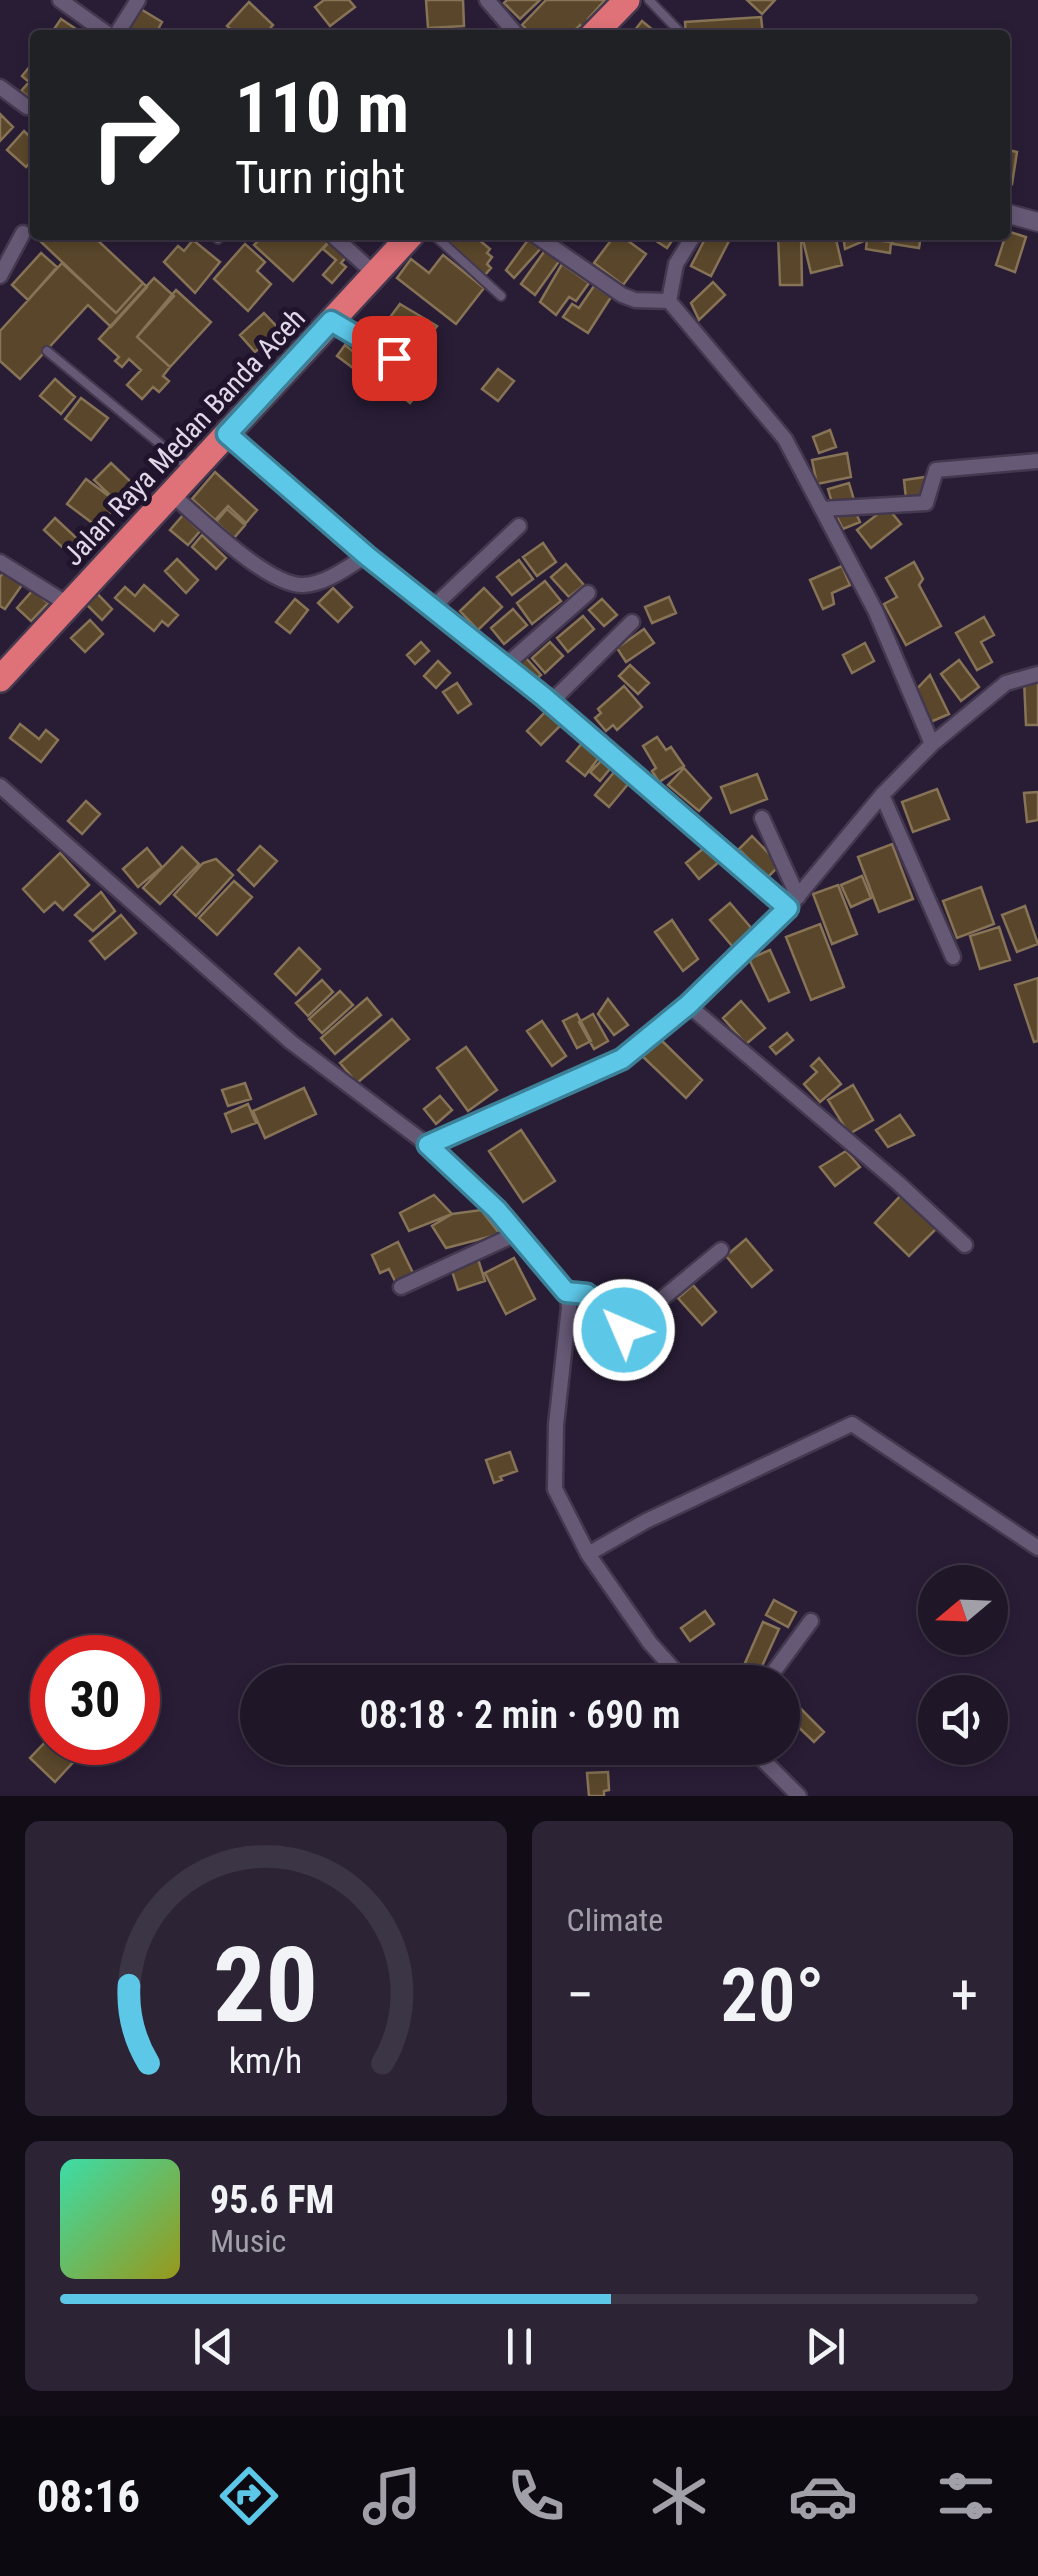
<!DOCTYPE html>
<html lang="en">
<head>
<meta charset="utf-8">
<style>
  body { margin:0; font-family:"Roboto Condensed",sans-serif; background:#2c2334; color:#f1f3f6; height:100vh; display:flex; flex-direction:column; font-size:38px; white-space:nowrap }
  * { box-sizing:border-box; margin:0 }
  p { font-size:32px; color:#a19fa8 }
  .icon { flex:none; width:55px; height:55px; fill:none; stroke:currentColor; stroke-width:2; stroke-linecap:round; stroke-linejoin:round }
  .map { position:relative; height:1796px; overflow:hidden }
  .drawer { display:flex; flex-direction:column; gap:25px; padding:25px; background:#110c16; flex:1 }
  .drawer>* { flex:none }
  .hud { position:absolute; left:30px; top:30px; width:980px; height:210px; border-radius:10px; box-shadow:0 5px 15px #0003,0 0 0 2px #3c3545; background:#202124; color:#fff; overflow:hidden }
  .needle { width:65px; rotate:251deg }
  .tools { position:absolute; left:918px; top:1565px; display:grid; gap:20px }
  .tools a { display:grid; place-items:center; width:90px; height:90px; border-radius:50%; background:#1f1628; box-shadow:0 5px 15px #0003,0 0 0 2px #3c3545; font-size:50px }
  .speed { position:absolute; left:30px; top:1635px; display:flex; gap:20px; font-size:50px; font-weight:700; text-align:center }
  .speed>* { display:grid; place-content:center; width:130px; height:130px; border-radius:50%; background:#1f1628; box-shadow:0 5px 15px #0003,0 0 0 2px #3c3545; line-height:1 }
  .speed .limit { border:15px solid #d22; background:#fff; color:#111 }
  .pin { position:absolute; display:grid; place-items:center; width:85px; height:85px; color:#fff; margin:-42px; border-radius:20px; box-shadow:0 5px 15px #0006 }
  .me { position:absolute; width:110px; margin:-55px; rotate:315deg; stroke-linejoin:round; filter:drop-shadow(0 0 8px #0008) }
  .turn { display:flex; align-items:center; gap:35px; height:210px; padding:0 40px; font-size:45px }
  .turn .icon { width:130px; height:130px; stroke-width:2.5 }
  .turn b { display:block; font-size:70px; line-height:85px }
  .big { font-size:75px; font-weight:600; line-height:1.1 }
  .drawer .card { flex:1; display:flex; flex-direction:column; justify-content:center; gap:15px; min-width:0; padding:0 35px; border-radius:15px; background:#2c2334 }
  .drawer .dial { align-items:center; gap:0 }
  .dial svg { height:260px; overflow:visible; fill:none; stroke:#3c3545; stroke-width:7; stroke-linecap:round; text-anchor:middle }
  .dial text { fill:#f1f3f6; stroke:none }
  .song { display:flex; align-items:center; gap:30px }
  .cover { width:120px; height:120px; border-radius:15px; background:linear-gradient(135deg,hsl(160 70% 55%),hsl(60 70% 35%)) }
  .played { height:10px; border-radius:5px; background:linear-gradient(90deg,#5dc7e8 60%,#3c3545 60%) }
  .keys { display:flex; justify-content:space-around; direction:ltr }
  .heat { display:flex; justify-content:space-between; align-items:center; font-size:55px; direction:ltr }
  .drawer .tiles { flex:1; display:grid; gap:25px; grid-template-columns:1fr 1fr }
  .card:last-child { grid-column:span 2 }
  .trip { position:absolute; left:240px; top:1665px; width:560px; height:100px; border-radius:50px; background:#1f1628; box-shadow:0 5px 15px #0003,0 0 0 2px #3c3545; font-weight:600; line-height:100px; text-align:center }
  .tabs { display:flex; height:160px; justify-content:space-around; align-items:center; background:#0c0910; color:#a19fa8 }
  .tabs .icon { width:70px; height:70px }
  .tabs .on { color:#5dc7e8 }
  .tabs b { font-size:45px; color:#f1f3f6 }
  .map>svg:first-child { display:block }
  .building { fill:#5a472b; stroke:#877355; stroke-width:2.5 }
  .lines { fill:none; stroke-linecap:round; stroke-linejoin:round }
  .service-casing { stroke:#43384e; stroke-width:12 }
  .minor-casing { stroke:#43384e; stroke-width:19 }
  .tertiary-casing { stroke:#43384e; stroke-width:22 }
  .trunk-casing { stroke:#43384e; stroke-width:30 }
  .service { stroke:#665976; stroke-width:8 }
  .minor { stroke:#665976; stroke-width:14 }
  .tertiary { stroke:#665976; stroke-width:18 }
  .trunk { stroke:#df7178; stroke-width:25 }
  .route-casing { stroke:#3c8197; stroke-width:25 }
  .route { stroke:#5dc7e8; stroke-width:18 }
  .labels { text-anchor:middle; dominant-baseline:central; stroke-width:10; stroke-linejoin:round; paint-order:stroke }
  .street-label { font-size:28px; fill:#e0d8e9; stroke:#20132c }
</style>
</head>
<body>
<div class="map">
<svg width="1038" height="1796" viewBox="0 0 1038 1796">
  <rect width="100%" height="100%" fill="#291d36"/>
  <path class="building" d="M324 0H349L355 7 330 26 315 7Z
    M426 0H463L464 26 428 28Z
    M507 0H540L520 19 504 3Z
    M546 0H605L588 19 591 22 584 29 580 25 570 35H532L522 25Z
    M747 0H775L762 14Z
    M249 2 273 25 264 35H237L227 26Z
    M139 8 162 22 155 35H124Z
    M761 17 763 35H686L685 22Z
    M61 19 85 35H50Z
    M642 21 659 35H631Z
    M35 60V96L32 100 21 91 29 82 22 76Z
    M0 114 13 127 0 141Z
    M24 131 35 142V157L26 167 7 150Z
    M1005 149 1017 152 1012 184 1005 183Z
    M1007 231 1026 237 1015 272 996 265Z
    M46 235H92L143 283 116 313 40 241Z
    M260 235H323L329 241 293 281 254 245 262 237Z
    M438 235H473L490 249 487 253 492 257 487 264 491 268 484 276Z
    M615 235H620L646 254 623 285 594 263Z
    M647 235H676L667 248Z
    M707 235H722L730 239 711 276 691 266Z
    M778 235H801L802 285H780Z
    M835 235 842 265 811 273 802 236Z
    M843 235H864V241L845 249Z
    M894 235H921L919 248 893 244Z
    M333 238 350 253 341 263 346 267 332 283 323 275 336 260 323 249Z
    M867 239 891 242 890 253 866 249Z
    M193 240 220 262 195 293 164 262 178 246 184 251Z
    M528 240 542 247 514 278 506 270Z
    M245 244 265 262 257 271 271 284 248 311 214 279Z
    M546 249 560 260 535 295 521 284Z
    M41 253 57 267 28 300 12 285Z
    M443 255 484 288 456 324 397 278 411 259 429 273Z
    M62 263 116 313 143 283 147 287 111 327 88 305 20 379 0 361V331Z
    M562 264 589 283 576 301 569 297 556 315 540 302Z
    M154 278 174 296 137 337 170 367 163 376 169 381 159 392 153 387 142 399 127 385 141 370 129 359 122 367 115 361 119 357 99 339Z
    M713 282 725 295 699 320 691 303Z
    M594 286 611 297 588 333 563 317 572 304 579 308Z
    M176 290 211 322 170 367 137 337Z
    M400 304 437 326 419 350 394 331 397 327 388 320Z
    M264 313 280 330 255 352 240 335Z
    M345 345 365 361 357 371 337 356Z
    M390 358 410 374 420 361 434 373 410 403 376 376Z
    M498 369 514 381 498 401 482 389Z
    M55 379 75 397 61 414 40 396Z
    M81 398 108 418 91 440 65 419Z
    M830 430 836 447 819 453 813 437Z
    M847 453 851 477 817 484 812 460Z
    M111 463 132 483 115 500 94 480Z
    M215 472 257 510 246 523 228 506 215 520 192 499Z
    M925 477 928 497 906 499 904 480Z
    M86 479 118 503 99 528 67 504Z
    M849 483 854 500 833 506 828 489Z
    M887 507 901 524 871 548 857 530Z
    M227 509 245 525 234 538 216 522Z
    M854 509 860 522 843 529 837 517Z
    M183 515 200 531 188 545 170 530Z
    M55 518 86 547 75 559 44 530Z
    M202 535 226 558 216 569 192 547Z
    M543 543 556 562 537 576 523 557Z
    M177 559 198 580 186 593 165 571Z
    M519 560 533 579 512 595 497 577Z
    M914 562 923 579 919 585 941 626 906 645 884 604 897 597 886 578Z
    M566 564 584 585 569 597 551 577Z
    M842 566 850 585 832 593 834 604 823 609 810 580Z
    M6 569 24 582 5 609 0 606V577Z
    M545 581 561 601 532 624 517 603Z
    M144 585 178 615 168 626 162 621 154 631 115 598 125 587 135 596Z
    M91 587 112 609 102 620 80 598Z
    M333 588 352 607 338 622 318 603Z
    M484 588 502 607 478 630 460 611Z
    M33 590 48 603 31 621 17 608Z
    M669 597 676 613 652 623 645 607Z
    M295 599 308 610 290 633 276 622Z
    M602 599 617 615 604 626 589 610Z
    M513 609 527 625 504 644 491 628Z
    M583 616 594 629 568 652 557 638Z
    M984 617 994 635 981 642 992 662 977 670 956 633Z
    M90 620 103 634 85 652 71 638Z
    M644 629 654 643 626 662 617 648Z
    M421 642 429 651 415 664 407 655Z
    M550 642 563 656 545 673 532 658Z
    M865 643 874 661 852 673 843 655Z
    M526 658 541 675 534 681 519 664Z
    M959 660 979 687 961 701 941 674Z
    M438 661 450 673 436 688 424 676Z
    M630 665 649 683 638 694 619 676Z
    M930 675 949 714 928 723 914 692Z
    M1024 679H1038V725H1026Z
    M457 683 471 704 458 713 443 692Z
    M624 686 642 707 617 730 613 725 606 731 595 718 601 713 598 709Z
    M547 710 567 719 541 745 527 731Z
    M20 724 39 739 46 730 58 740 41 762 10 738Z
    M657 737 666 750 671 747 684 766 659 782 652 771 656 768 643 746Z
    M583 742 600 756 585 776 567 761Z
    M601 761 610 769 600 781 590 772Z
    M684 768 711 798 699 811 668 785Z
    M615 771 629 783 609 807 595 795Z
    M757 774 767 799 731 813 721 787Z
    M937 789 949 819 913 832 902 802Z
    M1038 792V820L1027 822 1024 793Z
    M86 801 100 814 82 834 68 821Z
    M752 836 780 865 767 878 739 849Z
    M892 844 913 899 879 912 858 857Z
    M260 846 277 861 254 886 238 870Z
    M182 847 199 864 160 904 143 888Z
    M705 847 719 862 699 879 686 863Z
    M147 848 162 867 138 887 123 869Z
    M60 853 89 885 63 910 55 902 44 912 23 889Z
    M216 859 233 875 196 916 174 895 203 863Z
    M862 876 871 898 851 907 841 885Z
    M234 881 252 897 217 935 199 918Z
    M838 885 857 934 832 944 813 894Z
    M981 887 994 924 957 938 943 901Z
    M101 892 115 911 93 931 75 915Z
    M730 903 753 930 733 947 710 920Z
    M1025 906 1038 944 1017 952 1002 915Z
    M121 915 136 933 105 959 90 941Z
    M672 920 698 959 683 971 655 932Z
    M820 924 844 987 811 1000 786 937Z
    M999 927 1010 960 980 969 970 936Z
    M299 948 320 969 296 995 275 974Z
    M770 950 789 992 769 1001 749 959Z
    M1038 978V1041L1034 1042 1015 985Z
    M322 980 333 992 308 1016 296 1003Z
    M340 991 353 1005 322 1033 309 1019Z
    M367 998 381 1015 335 1054 321 1038Z
    M608 999 628 1025 614 1035 598 1014Z
    M741 1001 765 1028 746 1044 723 1018Z
    M577 1014 591 1041 577 1048 563 1021Z
    M593 1014 608 1041 594 1049 579 1022Z
    M392 1019 409 1039 357 1083 340 1063Z
    M542 1021 566 1056 552 1066 527 1031Z
    M787 1033 793 1040 776 1054 770 1047Z
    M656 1035 702 1080 686 1098 639 1053Z
    M466 1047 497 1090 468 1111 437 1068Z
    M819 1058 841 1084 820 1102 804 1084 817 1072 811 1066Z
    M245 1083 251 1099 228 1106 222 1090Z
    M853 1085 873 1120 849 1134 828 1100Z
    M304 1088 316 1114 265 1138 253 1111Z
    M440 1096 452 1110 436 1124 424 1109Z
    M248 1104 256 1123 232 1132 225 1114Z
    M900 1115 914 1135 888 1147 876 1130Z
    M521 1130 555 1181 523 1202 489 1151Z
    M846 1151 860 1167 835 1186 820 1167Z
    M903 1193 938 1227 909 1256 875 1223Z
    M434 1195 452 1214 409 1231 400 1213Z
    M481 1210 500 1234 446 1248 432 1226 452 1214Z
    M746 1239 772 1270 752 1287 726 1256Z
    M398 1242 414 1275 396 1283 389 1269 380 1273 372 1255Z
    M514 1258 535 1299 506 1314 485 1273Z
    M478 1259 485 1281 458 1290 451 1268Z
    M693 1285 716 1312 702 1325 678 1298Z
    M510 1452 517 1471 500 1477 502 1480 494 1483 486 1460Z
    M774 1600 796 1612 788 1627 766 1615Z
    M705 1611 714 1624 690 1641 681 1628Z
    M763 1622 779 1629 757 1677 742 1670Z
    M801 1709 824 1732 814 1742 791 1720Z
    M52 1735V1742H86L89 1745 55 1782 30 1758Z
    M608 1772 609 1790 604 1791V1796H589L587 1773Z"/>
  <g class="lines">
    <g class="service-casing">
      <path id="service" d="M649 0 680 32
        M434 235 501 296
        M218 239 221 235
        M335 323 395 358
        M47 351 188 467"/>
    </g>
    <g class="minor-casing">
      <path id="minor" d="M60 0 109 35
        M487 0 517 35
        M116 35 138 0
        M0 87 27 107
        M332 235 375 274
        M535 235 622 295 635 300 669 301
        M694 235 676 264 669 301 785 439 875 610 932 744 882 795 788 908
        M0 276 23 233
        M170 493C199 517 267 586 303 585 326 584 348 567 367 555
        M822 509 926 503 936 470 1038 461
        M0 562 69 605
        M433 607 519 526
        M506 665 588 593
        M550 703 632 622
        M932 744 1006 683 1038 674
        M0 786 291 1042 428 1145 595 1074 622 1059 688 1005 788 908 544 697 367 555 227 434
        M882 795 953 957
        M762 818 798 897
        M688 1005 898 1183 965 1245
        M428 1145 497 1209 567 1292 569 1307 556 1425 555 1489 588 1554 650 1643 685 1682
        M401 1287 518 1233
        M567 1292 587 1294 624 1330 721 1250
        M588 1554 646 1521 852 1424 1038 1548
        M766 1682 811 1621
        M751 1748 799 1796"/>
    </g>
    <g class="tertiary-casing">
      <path id="tertiary" d="M1005 213 1038 222"/>
    </g>
    <g class="trunk-casing">
      <path id="trunk" d="M593 35 627 0
        M0 679 411 235"/>
    </g>
    <use href="#service" class="service"/>
    <use href="#minor" class="minor"/>
    <use href="#tertiary" class="tertiary"/>
    <use href="#trunk" class="trunk"/>
  </g>
  <g class="lines">
    <g class="route-casing">
      <path id="route" d="M394 358 331 321 227 434 367 556 544 697 788 908 688 1005 622 1059 428 1145 497 1210 566 1292 587 1294 624 1330"/>
    </g>
    <use href="#route" class="route"/>
  </g>
  <g class="labels">
    <g class="street-label">
      <text transform="translate(184 437) rotate(-47)">Jalan Raya Medan Banda Aceh</text>
    </g>
  </g>
</svg>
<div class="tools">
<a><svg class="needle" viewBox="-14 -14 28 28"><path d="M0-13l5 13h-10z" fill="#e53935"/><path d="M0 13l5-13h-10z" fill="#a19fa8"/></svg></a>
<a><svg class="icon" aria-label="sound" viewBox="0 0 24 24"><path d="M4 9h4l5-4v14l-5-4H4zM17 9q2 3 0 6"/></svg></a>
</div>
<div class="speed"><div class="limit">30</div></div>
<div class="pin" style="left:394px;top:358px;background:#d93025"><svg class="icon" aria-label="arrive" viewBox="0 0 24 24"><path d="M6 21V4h12l-3 4 3 4H6"/></svg></div>
<svg class="me" style="left:624px;top:1330px" viewBox="-20 -20 40 40"><circle r="17" fill="#5dc7e8" stroke="#fff" stroke-width="3"/><path d="M0-11L8 9 0 5-8 9z" fill="#fff"/></svg>
<div class="trip">08:18 · 2 min · 690 m</div>
<div class="hud">
<div class="turn"><svg class="icon" aria-label="right" viewBox="0 0 24 24"><path d="M7 20v-9h11M14 6l5 5-5 5"/></svg><div><b>110 m</b>Turn right</div></div>
</div>
</div>
<section class="drawer">
<div class="tiles">
<div class="card dial"><svg viewBox="0 0 100 80">
<path d="M14 69A42 42 0 1 1 86 69"/>
<path d="M14 69A42 42 0 0 1 8 45" stroke="#5dc7e8"/>
<text x="50" y="56" font-size="32" font-weight="700">20</text>
<text x="50" y="72" font-size="11">km/h</text>
</svg></div>
<div class="card"><p>Climate</p>
<div class="heat"><a>−</a><b class="big">20°</b><a>+</a></div>
</div>
<div class="card">
<div class="song"><i class="cover"></i><div><b>95.6 FM</b><p>Music</p></div></div>
<div class="played"></div>
<div class="keys"><svg class="icon" aria-label="previous" viewBox="0 0 24 24"><path d="M18 5L8 12l10 7zM5 5v14"/></svg><svg class="icon" aria-label="pause" viewBox="0 0 24 24"><path d="M8 5v14M16 5v14"/></svg><svg class="icon" aria-label="next" viewBox="0 0 24 24"><path d="M6 5l10 7-10 7zM19 5v14"/></svg></div>
</div>
</div>
</section>
<nav class="tabs">
<b>08:16</b>
<svg class="icon on" aria-label="directions" viewBox="0 0 24 24"><path d="M12 3l9 9-9 9-9-9zM9 14v-3h6M13 9l2 2-2 2"/></svg>
<svg class="icon" aria-label="music" viewBox="0 0 24 24"><path d="M9 18V5l10-2v13"/><circle cx="6" cy="18" r="3"/><circle cx="16" cy="16" r="3"/></svg>
<svg class="icon" aria-label="phone" viewBox="0 0 24 24"><path d="M5 4h4l2 5-3 2q2 4 5 5l2-3 5 2v4C11 20 4 13 5 4z"/></svg>
<svg class="icon" aria-label="climate" viewBox="0 0 24 24"><path d="M12 3v18M4 7l16 10M4 17L20 7"/></svg>
<svg class="icon" aria-label="car" viewBox="0 0 24 24"><path d="M5 17H2v-5l4-1 3-4h7l3 4 3 1v5h-3M9 17h6M6 11h13"/><circle cx="7" cy="17" r="2"/><circle cx="17" cy="17" r="2"/></svg>
<svg class="icon" aria-label="filters" viewBox="0 0 24 24"><path d="M4 7h16M4 17h16"/><circle cx="9" cy="7" r="2"/><circle cx="15" cy="17" r="2"/></svg>
</nav>
</body>
</html>
